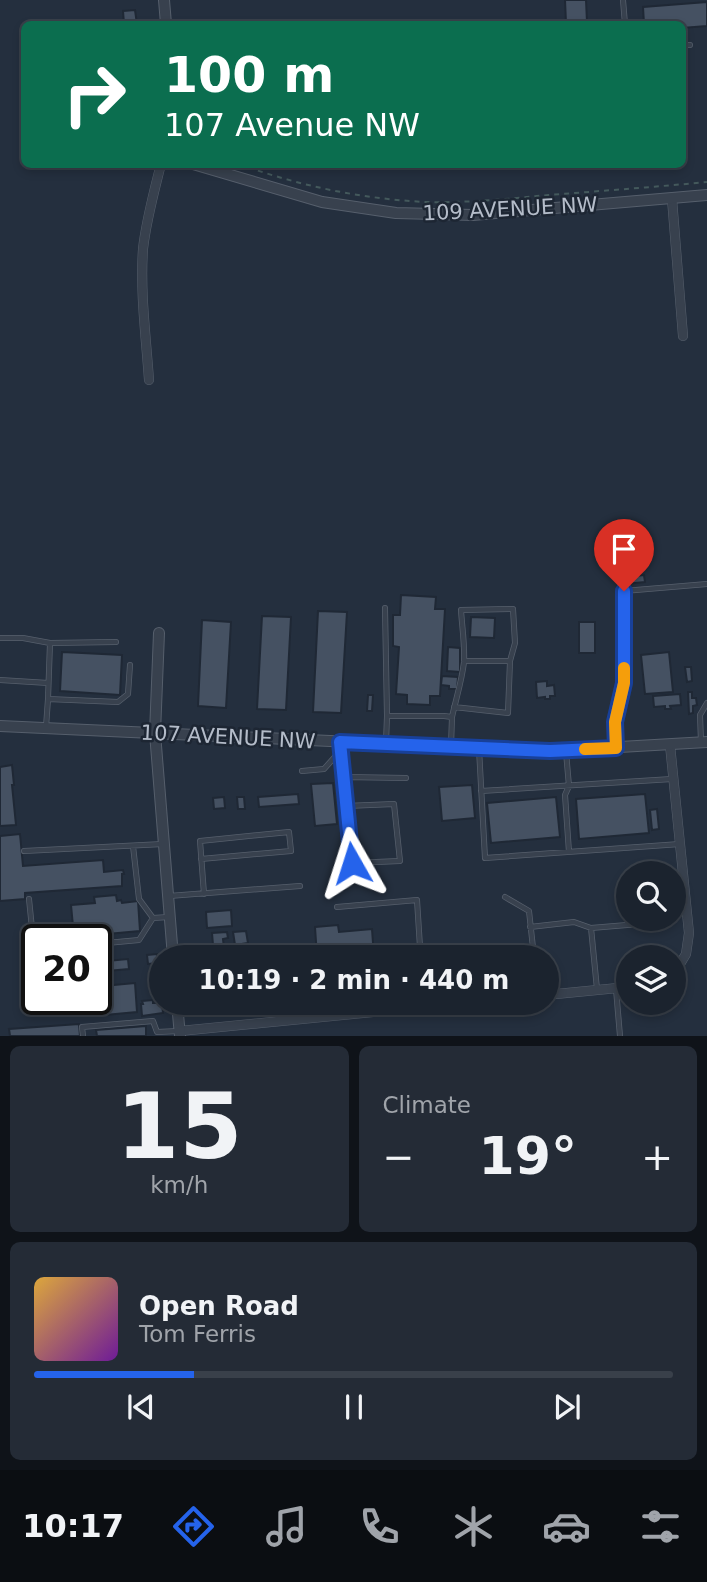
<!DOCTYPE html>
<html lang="en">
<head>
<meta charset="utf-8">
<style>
  body { margin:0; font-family:"DejaVu Sans",sans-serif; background:#242b36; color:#f1f3f6; height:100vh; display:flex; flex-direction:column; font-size:26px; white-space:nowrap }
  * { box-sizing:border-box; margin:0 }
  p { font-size:23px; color:#a0a4aa }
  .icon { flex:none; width:38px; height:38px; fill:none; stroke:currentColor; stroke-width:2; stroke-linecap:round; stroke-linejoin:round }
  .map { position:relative; height:1036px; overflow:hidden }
  .drawer { display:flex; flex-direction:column; gap:10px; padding:10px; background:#0f1319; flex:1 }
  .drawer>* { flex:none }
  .hud { position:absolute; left:21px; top:21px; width:665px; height:147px; border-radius:10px; box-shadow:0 4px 10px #0003,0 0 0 2px #39404a; background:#0b6e4f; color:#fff; overflow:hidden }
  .buttons { position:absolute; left:616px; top:861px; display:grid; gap:14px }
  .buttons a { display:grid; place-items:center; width:70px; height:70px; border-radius:50%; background:#1b232e; box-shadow:0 4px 10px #0003,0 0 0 2px #39404a; font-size:35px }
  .speed { position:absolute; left:21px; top:924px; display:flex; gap:14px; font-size:35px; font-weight:700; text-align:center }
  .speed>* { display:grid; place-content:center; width:91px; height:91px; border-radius:50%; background:#1b232e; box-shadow:0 4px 10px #0003,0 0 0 2px #39404a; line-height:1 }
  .speed .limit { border:4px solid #111; border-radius:10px; background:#fff; color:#111 }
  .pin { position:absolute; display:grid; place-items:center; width:60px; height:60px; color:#fff; margin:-72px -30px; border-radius:50% 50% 50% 0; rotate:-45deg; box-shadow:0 0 7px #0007 }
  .pin .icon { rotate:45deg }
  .me { position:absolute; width:77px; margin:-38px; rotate:354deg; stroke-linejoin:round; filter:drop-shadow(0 0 5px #0008) }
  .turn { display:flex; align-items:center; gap:24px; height:147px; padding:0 28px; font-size:32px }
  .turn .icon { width:91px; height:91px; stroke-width:2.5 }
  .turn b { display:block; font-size:49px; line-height:60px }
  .big { font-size:52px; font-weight:700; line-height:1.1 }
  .drawer .widget { flex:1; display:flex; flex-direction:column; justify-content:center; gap:10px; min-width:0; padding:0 24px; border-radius:10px; background:#242b36 }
  .drawer .dial { align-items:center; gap:0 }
  .dial b { font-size:91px; line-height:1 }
  .song { display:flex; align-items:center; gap:21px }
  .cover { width:84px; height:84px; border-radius:10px; background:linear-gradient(135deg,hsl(40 70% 55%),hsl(280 70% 35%)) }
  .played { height:7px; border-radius:4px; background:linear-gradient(90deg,#2563eb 25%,#39404a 25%) }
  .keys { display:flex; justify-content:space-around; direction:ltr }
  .heat { display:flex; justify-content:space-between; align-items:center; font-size:38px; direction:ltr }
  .drawer .tiles { flex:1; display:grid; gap:10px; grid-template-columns:1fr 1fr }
  .widget:last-child { grid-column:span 2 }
  .trip { position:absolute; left:149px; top:945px; width:410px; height:70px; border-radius:35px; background:#1b232e; box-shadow:0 4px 10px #0003,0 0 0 2px #39404a; font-weight:700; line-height:70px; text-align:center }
  .menu { display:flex; height:112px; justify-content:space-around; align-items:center; background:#0b0e12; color:#a0a4aa }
  .menu .icon { width:49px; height:49px }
  .menu .active { color:#2563eb }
  .menu b { font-size:32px; color:#f1f3f6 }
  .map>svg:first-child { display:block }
  .building { fill:#455162; stroke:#1f2835; stroke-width:2 }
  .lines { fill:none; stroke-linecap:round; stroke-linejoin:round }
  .service-casing { stroke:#565f6c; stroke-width:6 }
  .minor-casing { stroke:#565f6c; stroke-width:10 }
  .tertiary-casing { stroke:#565f6c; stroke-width:12 }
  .path { stroke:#44595c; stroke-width:2; stroke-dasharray:5 5; stroke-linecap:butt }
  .service { stroke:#38414e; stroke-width:4.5 }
  .minor { stroke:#38414e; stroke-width:9 }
  .tertiary { stroke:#38414e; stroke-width:10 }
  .route-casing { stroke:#184099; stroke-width:18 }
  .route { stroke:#2563eb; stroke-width:12 }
  .slow { stroke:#f59e0b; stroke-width:12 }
  .labels { text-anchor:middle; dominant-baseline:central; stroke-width:5; stroke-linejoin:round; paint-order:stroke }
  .street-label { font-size:21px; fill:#b4bcc9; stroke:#1d2633 }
</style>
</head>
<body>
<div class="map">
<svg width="707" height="1036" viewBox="0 0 707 1036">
  <rect width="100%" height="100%" fill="#242f3e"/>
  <path class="building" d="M565 0H586L587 22 566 23Z
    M707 2V26L682 28V24H644L643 7Z
    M135 10 137 24H124L123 11Z
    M644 575 645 582 625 584V577Z
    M401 595 436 597 435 609H445L440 696H430V705L407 704V695L396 694 399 647 393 646V615H400Z
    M318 611 347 612 341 713 313 712Z
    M262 616 291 617 286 710 257 709Z
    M471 617 495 618 494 638 470 637Z
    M202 620 231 622 226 708 198 706Z
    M579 622H595V653H579Z
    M448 647 460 648V672L447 671Z
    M62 652 122 655 120 695 60 691Z
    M669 652 673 692 645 694 641 655Z
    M685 667H691L692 681 687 682Z
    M442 676 458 677 457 689H449V686L441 685Z
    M547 681V686L554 685 555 696H550V699H545V697L537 698 536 682Z
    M688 692H692V698H696L697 705 693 706V713L689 714Z
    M680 694 681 705 670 706 671 709H665V706L654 707 653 696Z
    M368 695H373L372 711H367Z
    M12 765 14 785H12L16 825 0 826V767Z
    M333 783 337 824 315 826 311 784Z
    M472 785 475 818 442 821 439 787Z
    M298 794 299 804 259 807 258 797Z
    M645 794 649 833 579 839 576 799Z
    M224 797 225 808 214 809 213 798Z
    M237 797H244L245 809H238Z
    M556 797 560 837 491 843 487 803Z
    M657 809 659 829 652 830 650 810Z
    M20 834 23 866 103 860 104 872 123 870 124 874H122V886L25 893V899L0 901V836Z
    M116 895 117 901 121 900 122 903 138 901 140 931 74 937 71 905 95 903 94 897Z
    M231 910 232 926 207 928 206 912Z
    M338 925 339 932 372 929 374 957H317L315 927Z
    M246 931 248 943 235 945 233 932Z
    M227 932 228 938 223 939 225 957H214L212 933Z
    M157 954 158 963 148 964 147 955Z
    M128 959 129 969 96 972V962Z
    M135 983 137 1012 105 1015 103 986Z
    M153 1000V1003H162L163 1013 142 1016 141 1004H143L142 1001Z
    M79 1024 80 1036H10L9 1029Z
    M146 1026V1036H97L96 1030Z"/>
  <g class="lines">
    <g class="service-casing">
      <path id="service" d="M623 0 625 24
        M682 45H690
        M385 608 387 716
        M0 638H23L50 643
        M464 661H510
        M0 680 48 683
        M48 699 50 643 116 642
        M452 717C456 699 462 680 464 662 465 645 462 627 461 610L513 609 515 643 510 661 508 713 454 707
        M46 727 48 699 118 702 128 694 130 665
        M701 742 700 715 707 703
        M340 743 352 863 400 861 394 804 346 806
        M386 743 387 716H444L452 717 451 746
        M616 747 615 722 624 683V591L707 584
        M479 749 485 858 680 844
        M566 752 569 786 565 795 569 852
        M302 771 324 769 341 750
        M344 777 406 778
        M481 791 672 779
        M133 846 139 899 153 918 169 917
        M24 851 163 844
        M201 859 291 851 289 832 200 841 204 894
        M169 896 300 886
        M505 897 529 911 534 957
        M29 899 34 948H37
        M337 907 417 900 420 947 403 957
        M530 927 574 922 591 928
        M96 944 139 940 153 918
        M597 989 591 928 639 924
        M616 989 620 1036
        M342 1003 343 1014
        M83 1036 82 1027 153 1021 157 1032 179 1031"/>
    </g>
    <g class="minor-casing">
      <path id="minor" d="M672 199 683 336
        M149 380C146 337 140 292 143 249 146 221 154 192 161 164
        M670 745 689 933 686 954 674 974
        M546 995 628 987
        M180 1031 465 1003"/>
    </g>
    <g class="tertiary-casing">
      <path id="tertiary" d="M164 0 166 24
        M193 164 322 202 396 213 473 215 707 195
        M159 633 155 733 173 957
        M0 726 550 751 707 742
        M177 1003 180 1036"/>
    </g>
    <path class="path" d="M239 164C299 186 363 199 426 202 467 203 508 199 548 195 601 191 654 187 707 182"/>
    <use href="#service" class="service"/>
    <use href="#minor" class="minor"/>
    <use href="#tertiary" class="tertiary"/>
  </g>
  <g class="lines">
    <g class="route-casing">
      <path id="route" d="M352 863 340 742 550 751 616 748 615 722 624 683V591"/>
    </g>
    <use href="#route" class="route"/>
    <path class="slow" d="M585 749 616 748 615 722 624 683V668"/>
  </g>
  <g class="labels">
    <g class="street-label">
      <text transform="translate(510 209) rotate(-3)">109 AVENUE NW</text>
      <text transform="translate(228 737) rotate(3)">107 AVENUE NW</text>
    </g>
  </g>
</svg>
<div class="buttons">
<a><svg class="icon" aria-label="search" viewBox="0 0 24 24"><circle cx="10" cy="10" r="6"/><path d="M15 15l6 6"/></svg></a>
<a><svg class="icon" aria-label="layers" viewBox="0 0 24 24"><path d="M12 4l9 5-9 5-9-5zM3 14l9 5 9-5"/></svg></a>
</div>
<div class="speed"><div class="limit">20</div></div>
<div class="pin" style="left:624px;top:591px;background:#d93025"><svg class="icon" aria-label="arrive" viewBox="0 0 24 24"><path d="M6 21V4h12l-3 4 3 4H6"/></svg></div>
<svg class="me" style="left:352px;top:863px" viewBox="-20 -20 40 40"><path d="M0-17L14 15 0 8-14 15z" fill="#2563eb" stroke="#fff" stroke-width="4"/></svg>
<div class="trip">10:19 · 2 min · 440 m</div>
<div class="hud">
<div class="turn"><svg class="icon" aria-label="right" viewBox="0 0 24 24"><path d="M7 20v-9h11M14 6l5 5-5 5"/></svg><div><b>100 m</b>107 Avenue NW</div></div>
</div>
</div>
<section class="drawer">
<div class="tiles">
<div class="widget dial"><b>15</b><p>km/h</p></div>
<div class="widget"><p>Climate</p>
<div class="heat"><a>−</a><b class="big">19°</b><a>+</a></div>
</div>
<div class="widget">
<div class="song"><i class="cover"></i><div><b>Open Road</b><p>Tom Ferris</p></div></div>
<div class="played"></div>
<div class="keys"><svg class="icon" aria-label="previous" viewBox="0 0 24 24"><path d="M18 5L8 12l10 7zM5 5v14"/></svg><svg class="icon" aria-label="pause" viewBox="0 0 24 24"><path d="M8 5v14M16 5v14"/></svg><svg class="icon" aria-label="next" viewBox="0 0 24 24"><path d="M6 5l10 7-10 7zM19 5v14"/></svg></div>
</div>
</div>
</section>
<nav class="menu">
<b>10:17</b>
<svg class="icon active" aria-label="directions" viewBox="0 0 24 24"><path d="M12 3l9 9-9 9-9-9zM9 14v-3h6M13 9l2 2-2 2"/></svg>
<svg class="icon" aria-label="music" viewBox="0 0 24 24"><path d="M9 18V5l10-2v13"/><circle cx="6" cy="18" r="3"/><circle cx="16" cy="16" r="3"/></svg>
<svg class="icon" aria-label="phone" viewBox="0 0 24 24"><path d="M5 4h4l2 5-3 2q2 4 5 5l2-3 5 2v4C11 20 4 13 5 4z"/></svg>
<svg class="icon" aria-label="climate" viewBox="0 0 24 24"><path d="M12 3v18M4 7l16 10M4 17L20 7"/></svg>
<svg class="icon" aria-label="car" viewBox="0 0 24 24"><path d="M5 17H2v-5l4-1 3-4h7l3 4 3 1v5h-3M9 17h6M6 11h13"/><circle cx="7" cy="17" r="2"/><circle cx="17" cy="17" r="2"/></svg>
<svg class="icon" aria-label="filters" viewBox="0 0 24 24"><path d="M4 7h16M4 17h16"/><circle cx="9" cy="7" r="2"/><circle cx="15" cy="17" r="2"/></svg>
</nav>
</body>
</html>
